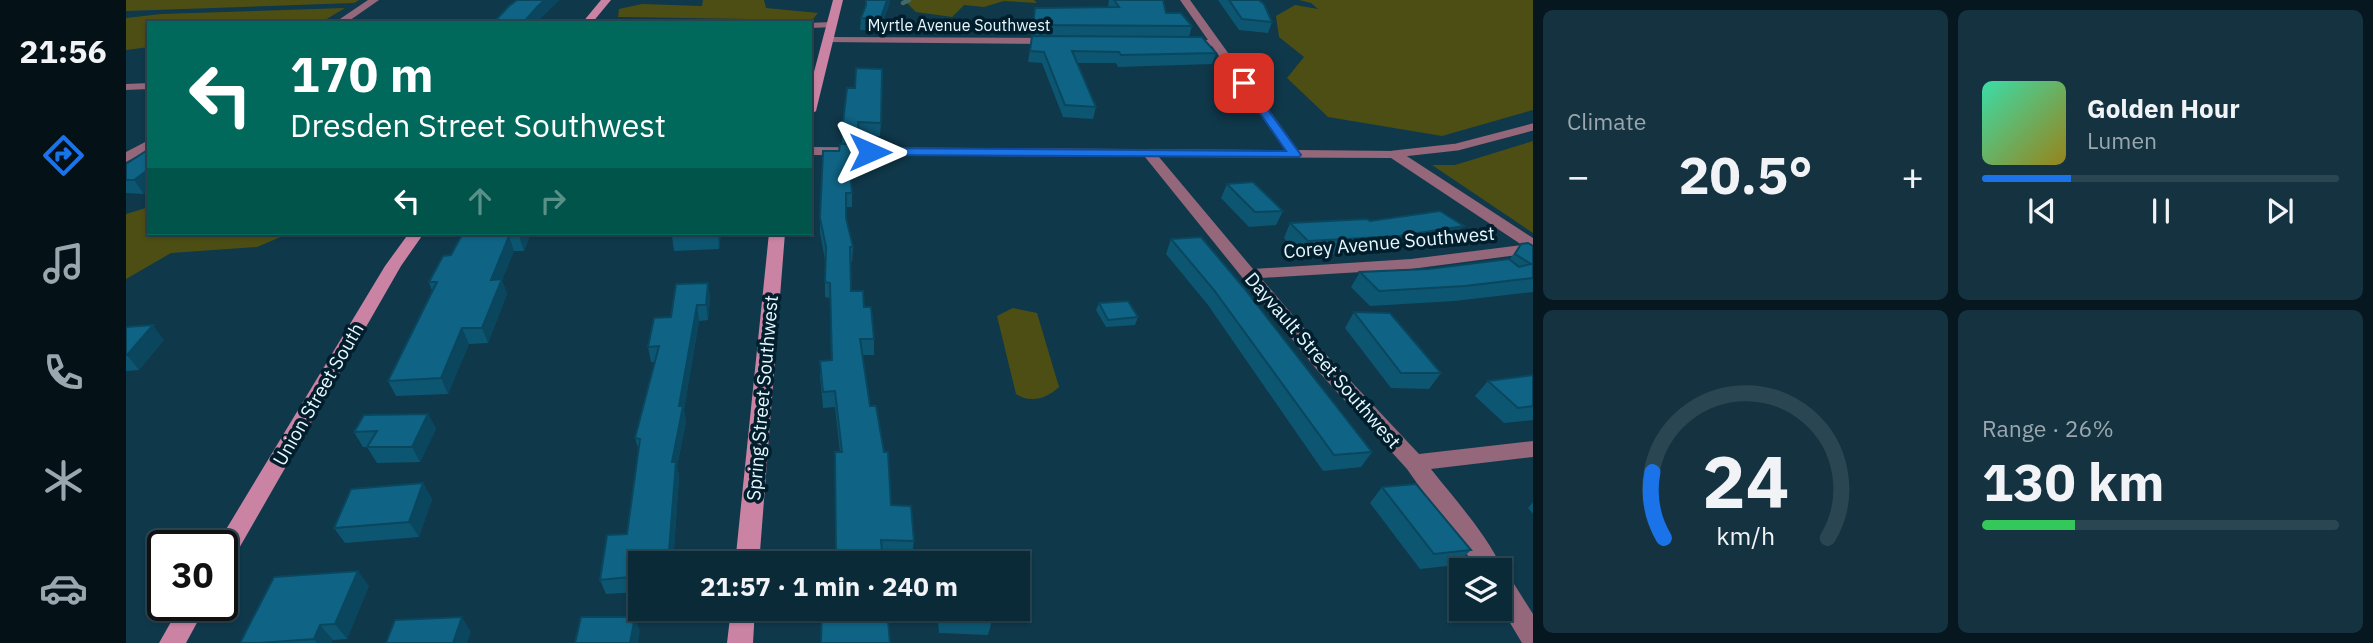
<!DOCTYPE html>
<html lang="en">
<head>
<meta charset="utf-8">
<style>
  body { margin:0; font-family:"IBM Plex Sans",sans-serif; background:#143240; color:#f1f3f6; height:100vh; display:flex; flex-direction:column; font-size:26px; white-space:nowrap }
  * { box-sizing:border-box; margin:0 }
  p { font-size:23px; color:#9aa7ae }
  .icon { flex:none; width:38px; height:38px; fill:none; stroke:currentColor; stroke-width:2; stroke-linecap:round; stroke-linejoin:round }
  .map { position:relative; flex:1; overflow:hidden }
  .panel { display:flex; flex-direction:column; gap:10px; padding:10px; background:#06171f; width:840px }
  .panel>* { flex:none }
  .banner { position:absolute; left:21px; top:21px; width:665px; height:214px; border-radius:0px; box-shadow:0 2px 5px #0004,0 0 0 2px #2b4653; background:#00695c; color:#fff; overflow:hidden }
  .buttons { position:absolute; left:1323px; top:558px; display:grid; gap:14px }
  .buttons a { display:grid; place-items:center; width:63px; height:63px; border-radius:0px; background:#0b2a38; box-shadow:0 2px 5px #0004,0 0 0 2px #2b4653; font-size:35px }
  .speed { position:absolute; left:21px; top:530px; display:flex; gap:14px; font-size:35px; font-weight:700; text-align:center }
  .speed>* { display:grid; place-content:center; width:91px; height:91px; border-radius:50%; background:#0b2a38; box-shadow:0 2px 5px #0004,0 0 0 2px #2b4653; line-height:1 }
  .speed .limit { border:4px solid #111; border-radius:10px; background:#fff; color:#111 }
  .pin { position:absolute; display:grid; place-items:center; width:60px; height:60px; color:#fff; margin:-30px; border-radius:14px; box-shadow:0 4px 10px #0006 }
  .me { position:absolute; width:77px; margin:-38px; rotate:90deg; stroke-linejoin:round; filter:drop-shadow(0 0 5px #0008) }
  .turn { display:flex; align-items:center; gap:24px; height:147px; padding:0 28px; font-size:32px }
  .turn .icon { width:91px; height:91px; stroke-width:2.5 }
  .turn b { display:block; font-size:49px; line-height:60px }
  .lanes { display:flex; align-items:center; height:66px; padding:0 28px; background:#0003; justify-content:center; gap:35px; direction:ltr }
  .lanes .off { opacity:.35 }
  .big { font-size:52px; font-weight:700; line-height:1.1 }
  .panel .widget { flex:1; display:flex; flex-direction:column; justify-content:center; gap:10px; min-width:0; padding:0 24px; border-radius:10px; background:#143240 }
  .panel .dial { align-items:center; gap:0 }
  .dial svg { height:182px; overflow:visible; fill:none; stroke:#2b4653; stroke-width:7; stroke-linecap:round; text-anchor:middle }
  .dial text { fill:#f1f3f6; stroke:none }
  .song { display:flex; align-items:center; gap:21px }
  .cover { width:84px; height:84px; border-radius:10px; background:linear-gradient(135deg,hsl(160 70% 55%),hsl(50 70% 35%)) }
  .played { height:7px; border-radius:4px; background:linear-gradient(90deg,#1a73e8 25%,#2b4653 25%) }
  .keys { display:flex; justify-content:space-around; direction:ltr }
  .heat { display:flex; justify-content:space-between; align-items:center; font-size:38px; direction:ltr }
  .charge { height:10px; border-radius:5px; background:linear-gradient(90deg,#34c759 26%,#2b4653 0) }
  .panel .tiles { flex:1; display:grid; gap:10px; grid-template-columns:repeat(2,1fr) }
  .trip { position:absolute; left:502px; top:551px; width:402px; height:70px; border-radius:0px; background:#0b2a38; box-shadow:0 2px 5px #0004,0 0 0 2px #2b4653; font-weight:700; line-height:70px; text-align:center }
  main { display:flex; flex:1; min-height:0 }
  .dock { display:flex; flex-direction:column; width:126px; justify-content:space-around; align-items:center; background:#041116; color:#9aa7ae }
  .dock .icon { width:49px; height:49px }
  .dock .active { color:#1a73e8 }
  .dock b { font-size:32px; color:#f1f3f6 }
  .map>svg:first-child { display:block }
  .green { fill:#4d4e14 }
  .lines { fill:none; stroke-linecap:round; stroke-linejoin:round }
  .stream { stroke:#476964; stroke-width:4.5 }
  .lane { stroke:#94677b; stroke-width:7 }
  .street { fill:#94677b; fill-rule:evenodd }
  .secondary { fill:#ca83a3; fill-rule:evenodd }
  .wall { fill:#0d5672 }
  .shaded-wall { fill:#0a465d }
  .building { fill:#0f6485; stroke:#0a465d; stroke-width:2 }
  .route { fill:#1a73e8; stroke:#114b97; stroke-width:2 }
  .labels { text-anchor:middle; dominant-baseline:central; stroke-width:7; stroke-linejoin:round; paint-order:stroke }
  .far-street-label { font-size:16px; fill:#e9f7ff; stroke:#001e2c }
  .street-label { font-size:19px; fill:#e9f7ff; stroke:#001e2c }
</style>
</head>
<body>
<main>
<nav class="dock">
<b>21:56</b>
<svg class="icon active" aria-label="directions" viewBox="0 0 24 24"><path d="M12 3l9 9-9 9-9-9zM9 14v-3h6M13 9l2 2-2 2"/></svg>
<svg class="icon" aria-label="music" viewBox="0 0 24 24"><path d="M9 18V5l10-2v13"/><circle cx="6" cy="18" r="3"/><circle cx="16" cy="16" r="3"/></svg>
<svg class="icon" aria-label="phone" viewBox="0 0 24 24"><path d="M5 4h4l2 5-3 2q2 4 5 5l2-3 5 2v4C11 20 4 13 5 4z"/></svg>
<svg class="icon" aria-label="climate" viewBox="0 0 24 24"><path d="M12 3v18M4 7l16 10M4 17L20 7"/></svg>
<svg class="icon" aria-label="car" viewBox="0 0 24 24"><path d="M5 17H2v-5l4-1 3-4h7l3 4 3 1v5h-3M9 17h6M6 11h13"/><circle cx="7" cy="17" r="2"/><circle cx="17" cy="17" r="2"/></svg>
</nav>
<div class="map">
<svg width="1407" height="643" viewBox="0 0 1407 643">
  <rect width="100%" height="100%" fill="#0f384a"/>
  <path class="green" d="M0 0H233L228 3 0 11Z
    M577 0H638L640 8 692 13 686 20 492 17 493 9 516 4 576 6Z
    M778 0H908L911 3 878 1 858 7 838 5 826 17 790 12Z
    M1173 0H1407V110L1316 136 1202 117 1161 78 1178 57 1153 37 1150 16 1169 5 1192 9 1185 3Z
    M219 8 194 23H23V47L0 50V18L35 14Z
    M1407 141V233L1306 165H1329Z
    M23 207V233H164L131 247 45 253 0 279V214Z
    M887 308 911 313 933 387C921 398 905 404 890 394L871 316Z"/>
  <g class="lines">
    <path class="stream" d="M777 3 783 0"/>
    <path class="lane" d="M1268 154 1331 147 1407 127"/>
    <path class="street" d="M242 0H253L220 23H208Z
      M1054 0H1064L1172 150 1273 151 1407 238V253L1285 269 1135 278 1205 360 1293 454 1407 441V457L1305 469C1330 501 1360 533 1377 570L1375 573 1383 576 1407 614V643H1396L1374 606V570H1352L1281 469 1191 370 1019 157 684 155V147L1159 150 1086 46 1054 44 1053 42 1058 39 1082 40ZM1033 157 1265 158 1396 245 1285 259 1127 269Z
      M706 22 709 23V27L684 28V23H681Z
      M702 37 928 38 933 41 928 44 698 42 697 40Z
      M23 83V89L0 90V84Z
      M23 140V150L0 162V152Z"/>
    <path class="secondary" d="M475 0H485L466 23H456Z
      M707 0H717L690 111 684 115V87Z
      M283 233H298L275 266 104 564 96 567V546H90L259 266Z
      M643 233H659L633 564H609Z
      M54 606H80L60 643H33Z
      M605 609H629L627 643H601Z"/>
  </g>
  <path class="wall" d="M983 0H1037L1040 13 1066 26 1063 37 905 36 909 8 983 7 982 5Z
    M1092 0H1133L1146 22 1142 33 1113 30Z
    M764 2 754 31 734 30 735 18Z
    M906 36 1090 53 1086 64 992 67 990 63H951L970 107 967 119 937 117 916 63 902 62Z
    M721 88 755 123 754 136H733V144L735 160V174H725L726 193V207H720V218L727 247 726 262H724L725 291 738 307 748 339V355H736L744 406 765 505 788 541 786 556H757L710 560 714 452 709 407 697 408 694 376V361L705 360 704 298 699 297V260L694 232V218L716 144V131Z
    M0 164 18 194 0 193Z
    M1101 184 1157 211 1150 225 1123 227 1095 198Z
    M1244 221 1328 241 1264 251 1175 256 1158 238 1164 223Z
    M337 233H405L398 251H388L376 280 381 294 362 343 343 344 322 394 270 396 262 381 306 291 303 282 325 255Z
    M595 233 593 249 548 251 546 236Z
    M1045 239 1246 452 1235 467 1197 471 1082 305 1040 254Z
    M1395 244 1407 246V292L1328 301 1244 306 1225 287 1234 272 1302 269 1383 260Z
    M582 283 584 298 582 320 573 321 558 410 560 422 551 466 553 477 547 564H514V592L480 594 474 580 501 534 513 451 509 438 529 362H525L522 347 545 317Z
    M973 303 1012 317 1009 325 980 327 970 310Z
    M1228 312 1315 373 1303 389 1265 388 1219 328Z
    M0 327 38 340 13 370 0 371Z
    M1407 375V420L1378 423 1349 396 1362 381Z
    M302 414 310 429 294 462 251 463 241 447H237L228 432Z
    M297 483 306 499 293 537 219 543 208 528Z
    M1256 487 1345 550 1330 565 1294 569 1244 503Z
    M1407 502V514L1402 508Z
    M243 586 221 639 207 640 205 643H114Z
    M811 609H865L866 620 862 635 813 633Z"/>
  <path class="shaded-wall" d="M419 0H434L410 23H397L412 6Z
    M761 0H764V2L754 31V20Z
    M23 169V190L18 194 8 180Z
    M1338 226 1328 241 1264 251 1273 236Z
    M395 233H405L398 251 393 236Z
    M592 233H595L593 249 592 234Z
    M383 236 388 251 376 280 381 294 362 343 356 328 365 280Z
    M582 283 584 298 582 320 580 305Z
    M571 305 573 321 558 410 560 422 551 466 553 477 547 564H542L546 462 553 406Z
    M27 325 38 340 13 370 1 355Z
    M336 328 343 344 322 394 315 378Z
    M302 414 310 429 294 462 286 447Z
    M297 483 306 499 293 537 283 522Z
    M232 571 243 586 221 639 209 624Z
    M336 617 345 632 341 643H327Z
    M509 617 514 631 512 643H504Z
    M194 625 207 640 205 643H191L188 639Z"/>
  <path class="building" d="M391 0H419L412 6 397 23H367L383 6Z
    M740 0H761L754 20 735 18 740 5Z
    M988 0H1037L1040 13H1055L1066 26 907 25 909 8 993 7Z
    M1103 0H1133L1138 4 1146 22 1116 19Z
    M656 20H675L674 23H655Z
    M487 21 508 22 507 23H486Z
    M906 36 1076 37 1090 53 995 55 993 52 946 51 970 107 939 105 918 52 904 51Z
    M730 68 756 69 755 123 732 122 733 131H716L721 88H729Z
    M714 144H734L735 160H723L726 193H720V218L727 247H724L725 291H737L738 307H745L748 339H734L744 406H750L758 452H762L765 505 785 506 788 541 755 540 757 564H697V560H710L709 452H716L709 391 697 392 694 361 706 360 704 283 699 282 700 247 694 218 697 151H713Z
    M23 149V169L8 180H0V164Z
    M1127 182 1157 211 1129 212 1101 184Z
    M1314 211 1338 226 1273 236 1182 241 1164 223 1241 219 1244 221Z
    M337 233H395L393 236H383L365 280 376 279 356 328H336L315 378 262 381 311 282H303L317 256 325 255Z
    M547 233H592V234L546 236Z
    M1075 237 1118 288 1246 452 1208 455 1088 290 1045 239Z
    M1402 243 1407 246V278L1339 286 1253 291 1234 272 1302 269 1383 259 1393 267 1405 264 1389 254 1395 244Z
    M582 283 580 305H571L553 406H557L546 462H550L542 564H514V576L474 580 481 535 501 534 514 439 509 438 533 346 522 347 528 318 545 317 550 284Z
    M1002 301 1012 317 982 320 973 303Z
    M1228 312 1264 313 1315 373H1275Z
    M27 325 1 355H0V327Z
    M1407 375V406L1392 408 1362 381Z
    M302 414 286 447H241L251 431 228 432 238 415Z
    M297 483 283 522 208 528 225 489Z
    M1290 484 1345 550 1308 554 1256 487Z
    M232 571 209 624 194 625 188 639 133 643H114L148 577Z
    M696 609H761L764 643H695Z
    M815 609H865L866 620 816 618Z
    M336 617 327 643H260L269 620Z
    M455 617H509L504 643H449Z"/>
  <path class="route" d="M1114 81H1121L1175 155 1173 157 744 155 738 152 744 148 1160 151 1113 83Z"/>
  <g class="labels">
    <g class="far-street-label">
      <text x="833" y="25">Myrtle Avenue Southwest</text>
    </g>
    <g class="street-label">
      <text transform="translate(1263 242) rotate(-5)">Corey Avenue Southwest</text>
      <text transform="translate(1197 360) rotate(49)">Dayvault Street Southwest</text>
      <text transform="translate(192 394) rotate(-60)">Union Street South</text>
      <text transform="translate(636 398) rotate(-85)">Spring Street Southwest</text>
    </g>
  </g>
</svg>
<div class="buttons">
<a><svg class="icon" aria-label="layers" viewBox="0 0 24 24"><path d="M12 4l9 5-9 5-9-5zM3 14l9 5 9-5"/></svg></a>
</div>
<div class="speed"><div class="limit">30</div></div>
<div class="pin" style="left:1118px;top:83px;background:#d93025"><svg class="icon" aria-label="arrive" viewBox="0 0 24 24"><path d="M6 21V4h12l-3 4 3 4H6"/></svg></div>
<svg class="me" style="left:744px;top:152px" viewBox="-20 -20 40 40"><path d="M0-17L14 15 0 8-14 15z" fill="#1a73e8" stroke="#fff" stroke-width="4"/></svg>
<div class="trip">21:57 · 1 min · 240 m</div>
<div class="banner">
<div class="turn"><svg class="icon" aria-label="left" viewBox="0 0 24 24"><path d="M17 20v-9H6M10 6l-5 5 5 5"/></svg><div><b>170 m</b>Dresden Street Southwest</div></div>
<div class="lanes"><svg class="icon" aria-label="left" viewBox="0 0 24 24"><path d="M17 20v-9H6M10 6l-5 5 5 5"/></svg><svg class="icon off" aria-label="ahead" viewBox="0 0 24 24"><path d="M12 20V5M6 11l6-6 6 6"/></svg><svg class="icon off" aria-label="right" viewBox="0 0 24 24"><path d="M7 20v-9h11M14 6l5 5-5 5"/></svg></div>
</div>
</div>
<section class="panel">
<div class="tiles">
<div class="widget"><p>Climate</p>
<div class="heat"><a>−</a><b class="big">20.5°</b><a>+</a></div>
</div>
<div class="widget">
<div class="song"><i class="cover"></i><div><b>Golden Hour</b><p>Lumen</p></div></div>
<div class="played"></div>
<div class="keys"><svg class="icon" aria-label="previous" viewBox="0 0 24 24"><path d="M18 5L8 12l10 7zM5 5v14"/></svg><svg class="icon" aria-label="pause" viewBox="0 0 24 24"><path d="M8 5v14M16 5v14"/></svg><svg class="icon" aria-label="next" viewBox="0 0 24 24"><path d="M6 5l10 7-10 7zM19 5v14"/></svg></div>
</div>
<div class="widget dial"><svg viewBox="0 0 100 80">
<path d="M14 69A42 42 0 1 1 86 69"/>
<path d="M14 69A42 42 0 0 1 9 40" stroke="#1a73e8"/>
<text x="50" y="56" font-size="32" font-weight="700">24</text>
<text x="50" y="72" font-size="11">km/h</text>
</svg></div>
<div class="widget"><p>Range · 26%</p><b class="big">130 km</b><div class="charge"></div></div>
</div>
</section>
</main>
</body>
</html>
